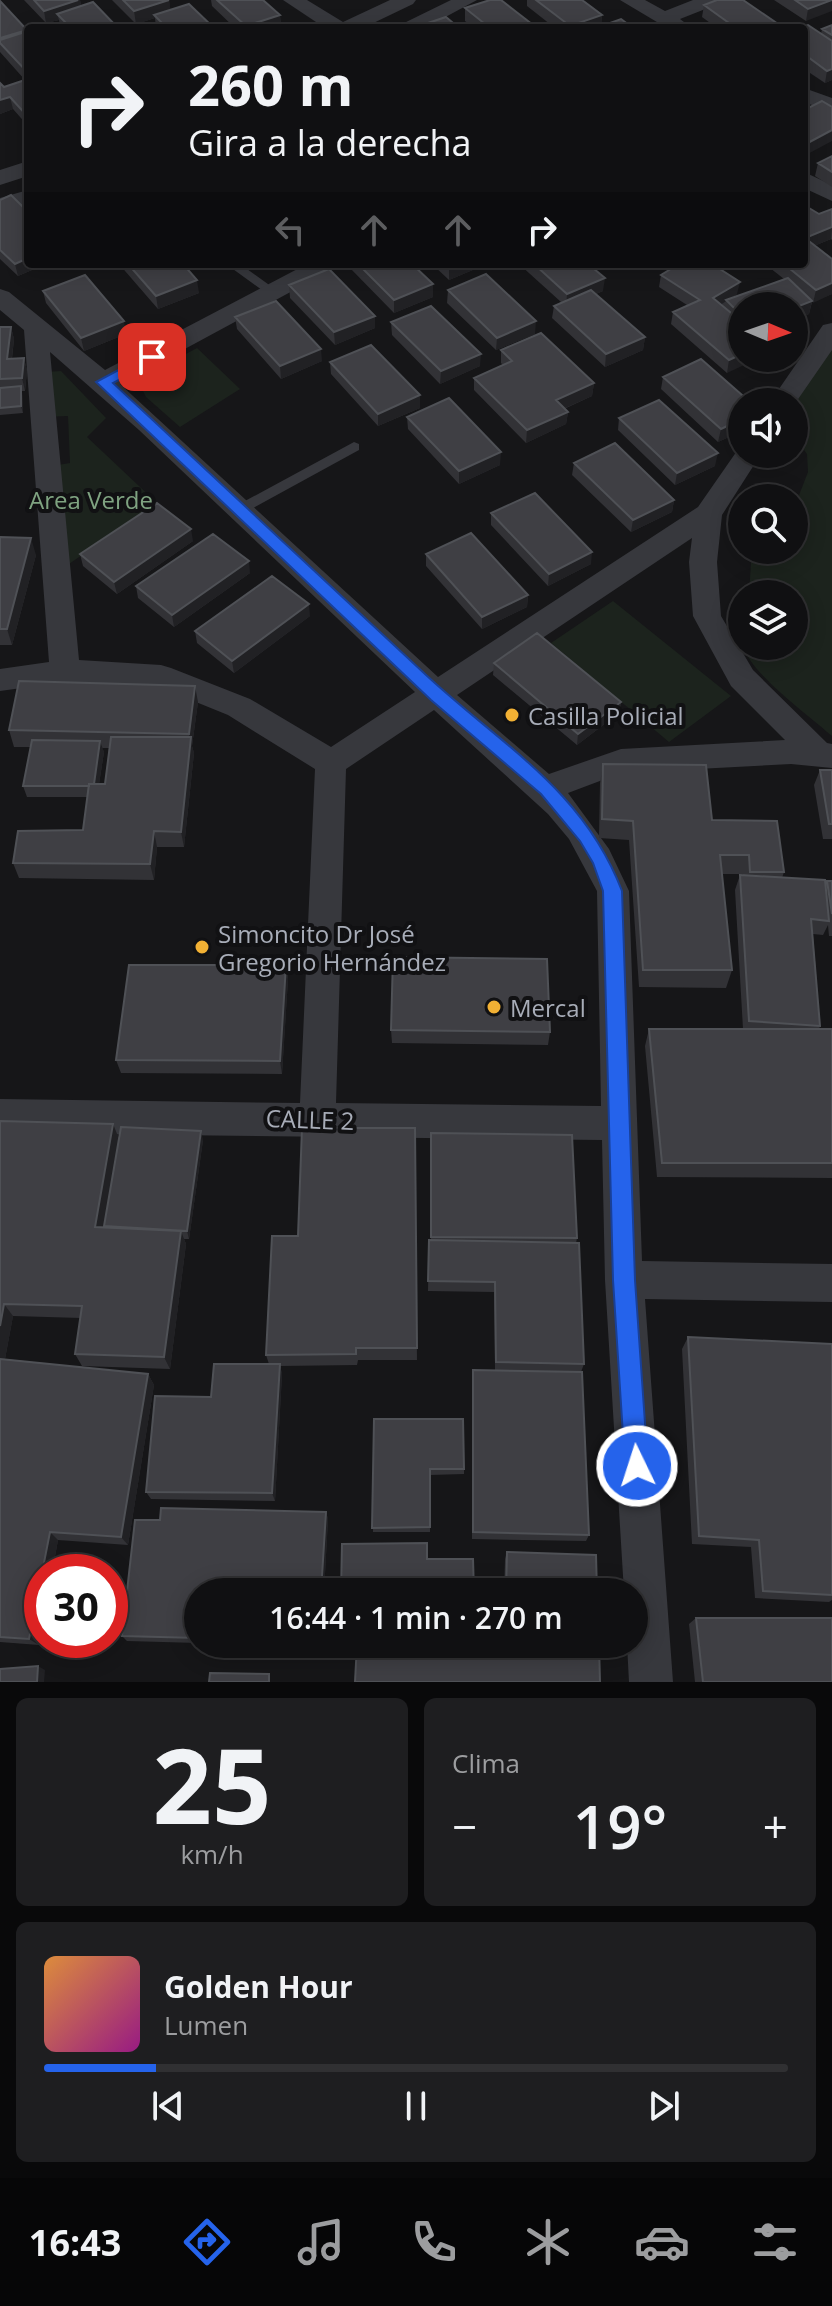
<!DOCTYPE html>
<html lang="es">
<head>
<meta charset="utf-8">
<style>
  body { margin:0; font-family:"Open Sans",sans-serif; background:#1e1e20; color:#f1f3f6; height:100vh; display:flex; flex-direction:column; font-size:30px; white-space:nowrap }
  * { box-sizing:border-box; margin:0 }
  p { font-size:26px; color:#9c9d9f }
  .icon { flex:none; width:44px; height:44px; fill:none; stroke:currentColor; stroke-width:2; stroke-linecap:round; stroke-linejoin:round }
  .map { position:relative; height:1682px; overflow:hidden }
  .drawer { display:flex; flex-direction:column; gap:16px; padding:16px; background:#09090a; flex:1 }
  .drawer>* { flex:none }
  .hud { position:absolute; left:24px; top:24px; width:784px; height:244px; border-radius:8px; box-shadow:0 4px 20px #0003,0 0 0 2px #303032; background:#101012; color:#f1f3f6; overflow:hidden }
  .needle { width:52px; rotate:92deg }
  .buttons { position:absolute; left:728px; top:292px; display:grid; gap:16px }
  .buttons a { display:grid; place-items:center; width:80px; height:80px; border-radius:50%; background:#101012; box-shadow:0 4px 20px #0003,0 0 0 2px #303032; font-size:40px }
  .speed { position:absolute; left:24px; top:1554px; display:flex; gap:16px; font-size:40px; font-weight:700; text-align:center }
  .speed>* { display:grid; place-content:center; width:104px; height:104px; border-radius:50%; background:#101012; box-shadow:0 4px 20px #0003,0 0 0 2px #303032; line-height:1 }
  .speed .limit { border:12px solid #d22; background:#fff; color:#111 }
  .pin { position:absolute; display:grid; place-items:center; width:68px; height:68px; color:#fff; margin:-34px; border-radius:16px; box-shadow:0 4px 12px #0006 }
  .me { position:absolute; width:88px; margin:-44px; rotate:356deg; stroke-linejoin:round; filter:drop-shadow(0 0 6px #0008) }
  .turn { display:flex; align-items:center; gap:28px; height:168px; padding:0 32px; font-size:36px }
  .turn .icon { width:104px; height:104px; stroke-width:2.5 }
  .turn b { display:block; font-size:56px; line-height:68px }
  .lanes { display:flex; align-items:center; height:76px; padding:0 32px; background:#0003; justify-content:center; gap:40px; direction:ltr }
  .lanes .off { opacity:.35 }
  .big { font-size:60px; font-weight:600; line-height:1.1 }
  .drawer .tile { flex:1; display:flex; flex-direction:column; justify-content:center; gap:12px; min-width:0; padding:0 28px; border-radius:12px; background:#1e1e20 }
  .drawer .dial { align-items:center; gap:0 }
  .dial b { font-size:104px; line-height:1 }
  .song { display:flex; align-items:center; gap:24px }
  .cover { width:96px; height:96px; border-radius:12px; background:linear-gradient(135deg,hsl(30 70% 55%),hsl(310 70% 35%)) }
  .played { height:8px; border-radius:4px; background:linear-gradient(90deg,#2563eb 15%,#303032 15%) }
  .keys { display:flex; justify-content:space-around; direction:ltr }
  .heat { display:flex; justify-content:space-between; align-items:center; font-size:44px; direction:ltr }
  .drawer .tiles { flex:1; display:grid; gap:16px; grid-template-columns:1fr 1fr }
  .tile:last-child { grid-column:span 2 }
  .trip { position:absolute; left:184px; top:1578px; width:464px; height:80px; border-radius:40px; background:#101012; box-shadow:0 4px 20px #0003,0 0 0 2px #303032; font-weight:600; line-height:80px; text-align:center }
  .dock { display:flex; height:128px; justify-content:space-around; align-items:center; background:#060607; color:#9c9d9f }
  .dock .icon { width:56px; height:56px }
  .dock .current { color:#2563eb }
  .dock b { font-size:36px; color:#f1f3f6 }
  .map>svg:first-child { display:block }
  .green { fill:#1c231d }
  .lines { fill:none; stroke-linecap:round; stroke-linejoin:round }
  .lane { fill:#37383d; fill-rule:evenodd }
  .street { fill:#37383d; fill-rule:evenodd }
  .wall { fill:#323236; fill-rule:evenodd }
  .shaded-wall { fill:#212124 }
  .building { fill:#3f3f44; stroke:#4f5156; stroke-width:2 }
  .route { fill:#2563eb; stroke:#184099; stroke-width:2 }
  .poi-dot { fill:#f2b134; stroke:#111113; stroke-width:3 }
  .labels { text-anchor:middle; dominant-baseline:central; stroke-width:8; stroke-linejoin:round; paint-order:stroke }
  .park-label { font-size:24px; fill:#7fa381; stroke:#111113 }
  .poi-label { font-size:24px; fill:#a8adb8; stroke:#111113; text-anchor:start }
  .street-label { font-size:24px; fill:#a8adb8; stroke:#111113 }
</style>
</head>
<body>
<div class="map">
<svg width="832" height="1682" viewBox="0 0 832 1682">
  <rect width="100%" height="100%" fill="#161618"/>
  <path class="green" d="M832 338V736C812 718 746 670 744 646H794V594H749L751 563 756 550H794V508L808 472 807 454 794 436V402Z
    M197 348 240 389 180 427 146 397 141 387 160 368Z
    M61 371 106 418 87 437 157 503 56 573 46 467 70 463 68 416 42 417 46 372Z
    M613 601 731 696 669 742 551 643Z"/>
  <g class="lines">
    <path class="lane" d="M226 264H240L279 292 273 296 269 295Z
      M354 442 359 444V450L244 513 239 515 232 510 234 507Z"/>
    <path class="street" d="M283 0H307L343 22 390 0H416L413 4 363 28H325Z
      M451 0H477L425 28H399L402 24Z
      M620 0H645L665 11 693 0H721L718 4 680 19 692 28H667Z
      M804 88 832 98V113L804 102Z
      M28 161V176L0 185V170Z
      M804 172 832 185V201L804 188Z
      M28 190V204L0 212V198Z
      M307 264H337L333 269 120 384 438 677 698 507 739 448 742 447V454H761L722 515 717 562 721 616 753 670 827 743 832 744V768L791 764 621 773 568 793 609 849 629 891 642 1261 832 1264V1302L645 1299 673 1682H629L627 1644H634V1592H624L605 1280 602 1140 0 1133V1099L300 1103 315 769 228 715 159 687 65 682 0 691V669L49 662 24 330 0 310V289L9 292 105 370ZM50 352 139 430 415 692 331 747 250 699 171 668 161 665 79 660ZM692 538 689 562 693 616 731 686 785 740 621 749 549 774 457 695ZM434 710 548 814 569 839 597 891 601 1106 336 1103 346 769Z
      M832 323V350L794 405V402H770L823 325Z"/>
  </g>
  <path class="wall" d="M24 0H80L81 6 118 28H62L60 26 59 20 46 23Z
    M112 0H169L170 10 214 28H156L155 18 136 24Z
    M211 0H263L280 15 281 27 235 28 212 6Z
    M527 0H582L602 15 601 26 633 28H555L527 6Z
    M774 0H832L806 21Z
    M0 1 28 31V126L13 109 0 114V83L4 87 25 80 0 52Z
    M704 5 781 26V28H717L702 17Z
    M465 8 537 28H474L465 21Z
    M832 25V80L825 83 804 69V28L821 34 822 29Z
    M832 156V187L815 176 818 163Z
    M0 200 28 264H46L18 276 0 259Z
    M832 209V240L831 239 814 246 832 259V294L812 302 809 314 794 320V306H742V358L727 373 671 324 673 312 687 305 659 287 661 275 737 294 731 298 784 279 765 264H804L819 214Z
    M119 264H183L199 293 158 309Z
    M349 264H412L433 297 394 313 349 267Z
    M432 264H487L449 280Z
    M519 264H588L603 291 596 294 645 337 643 350 605 367 552 318 554 306 561 302Z
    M613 264H633L620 270Z
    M289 285 375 316V328L335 345 290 298Z
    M448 290 535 334 496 350 447 303Z
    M43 291 126 334 84 351 46 303Z
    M235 317 322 361 281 379 237 329Z
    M391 322 480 366 440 384 392 335Z
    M0 327H11L14 339 12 359 24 358 27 371 25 391H22L23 413 0 415Z
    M501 350 594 383 592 396 564 409 568 412 566 424 526 443 474 390V378L503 365 501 363Z
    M330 362 420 408 378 426 331 374Z
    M663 377 742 402V431L718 442 661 389Z
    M407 417 500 465 459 484 408 429Z
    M619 418 715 466 675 485 618 430Z
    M574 463 674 500 672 512 631 532 572 475Z
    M491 513 591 564 548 586 491 525Z
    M0 537 36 555 12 645H0Z
    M193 541 117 594 83 566 80 554Z
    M426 554 528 595 527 607 482 629 426 566Z
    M250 573 174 627 138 598 136 586Z
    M310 616 234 673 197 643 195 631Z
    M494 663 621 702 619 713 577 745 493 675Z
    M198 702 192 746 194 753 184 847H157L154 880 19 878 13 863 83 830 88 797H27L23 786 31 747H14L9 730ZM102 748H109L105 784H99L104 752Z
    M603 764 712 820 784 872 782 878 826 884 827 881H832V936H829L828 925 823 935 813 934 820 1026 819 1029H832V1178L657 1177 645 1046 649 1029H743L735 890 740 875H743V874H722L732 970 726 988 639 987 629 840 599 838 600 783Z
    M820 770H832V839H823L814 785Z
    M286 965 288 979 282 1074 121 1073 116 1060Z
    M391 1030 550 1032 548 1045 392 1043Z
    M0 1121 113 1124 119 1139 203 1140 189 1239H184L186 1244 170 1369 82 1366 75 1354 81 1318 13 1316 5 1359 148 1374 154 1385 128 1545 58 1540 39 1645 0 1642Z
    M415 1128 417 1360H358L357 1365 280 1366 282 1374 275 1501 151 1499 146 1492 211 1397 269 1364 266 1355 298 1236Z
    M431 1133 577 1238 576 1243 584 1364 581 1372 589 1535 586 1541 472 1539V1379L473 1370H495L494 1292 428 1291 429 1240H431Z
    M688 1337 832 1344V1600L829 1602 755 1598 751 1547 692 1544 682 1349Z
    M374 1419 464 1469V1474L430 1475V1532H373Z
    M161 1508 326 1512 328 1519 324 1592H198V1643L127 1641 122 1636 135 1520H160Z
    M507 1552 597 1592H504L505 1559Z
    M696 1618 832 1682H695L689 1624Z
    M257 1644H321V1646Z"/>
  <path class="shaded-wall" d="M80 0 82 12 57 14 59 20 46 23 44 11Z
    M169 0 171 13 154 15 155 18 136 24 134 11Z
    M832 0V11L806 21 808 9Z
    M280 15 281 27 246 28V26Z
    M602 15 601 27 570 28V26Z
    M832 69V80L825 83 827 71Z
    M10 97 13 109 0 114V100Z
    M832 130V141L804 156V145Z
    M832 227 831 239 804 250 805 238Z
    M28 258V264H46L18 276 15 264Z
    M458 264H487L449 280V267Z
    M620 264H633L620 270Z
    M605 278 603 291 566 307 567 294Z
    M197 280 199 293 158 309 156 296Z
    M740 282 737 294 711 311 713 298Z
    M832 283V294L813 303 816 290Z
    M433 284V297L394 313V300Z
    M812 301 809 314 794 320V308Z
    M375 316V328L335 345 334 332Z
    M124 321 126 334 84 351 81 338Z
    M536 321 535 334 496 350 497 338Z
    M11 327 14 339 10 372 7 359Z
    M645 337 643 350 605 367 606 354Z
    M321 349 322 361 281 379 280 366Z
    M481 354 480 366 440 384 441 371Z
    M742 354V358H759L727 373 729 360Z
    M24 358 27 371 25 391 22 378Z
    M594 383 592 396 554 413 556 400Z
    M21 386 22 392 23 413 21 406Z
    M420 395V408L378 426V414Z
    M568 412 566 424 526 443 527 430Z
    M742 419V431L718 442 721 429Z
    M501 452 500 465 459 484V471Z
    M718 453 715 466 675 485 677 473Z
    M674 500 672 512 631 532 633 520Z
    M191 529 193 541 117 594 114 582Z
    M31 538 36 555 12 645 7 629Z
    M592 552 591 564 548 586 549 574Z
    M249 561 250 573 174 627 172 615Z
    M528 595 527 607 482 629V617Z
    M309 604 310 616 234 673 232 661Z
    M195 686 198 702 192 746 194 753 184 847 181 832 190 742 189 734Z
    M621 702 619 713 577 745 578 734Z
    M100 741 104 752 97 797 94 786Z
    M154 831 157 847 154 880 150 864Z
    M286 965 288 979 282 1074 280 1061Z
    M113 1124 119 1139 102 1241 95 1227Z
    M201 1131 203 1140 189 1239 187 1231Z
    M181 1231 186 1244 170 1369 164 1357Z
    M4 1304 13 1316 4 1364 0 1359V1326Z
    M280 1364 282 1374 275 1501 272 1493Z
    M148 1374 154 1385 128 1545 121 1537Z
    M326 1512 328 1519 324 1592H321Z
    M50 1532 58 1540 52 1572H42Z
    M42 1573V1628L39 1645 29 1639Z
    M38 1666 45 1670 44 1682H37Z"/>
  <path class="building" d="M34 0H78L44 11Z
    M123 0H169L134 11Z
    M217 0H263L280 15 246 26Z
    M490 0H501L537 28H490L465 8Z
    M536 0H582L602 15 570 26Z
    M717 0H743L781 26 776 28H736L704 5Z
    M795 0H832L808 9Z
    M0 1 27 30 0 38Z
    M93 2 118 28H71L57 14Z
    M189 4 214 28H167L154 15Z
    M446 17 459 28H413Z
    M621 19 633 28H596Z
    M808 25 832 41V69L827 71 804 54V28H800Z
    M832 25V35L822 29Z
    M28 31V73L0 43V40Z
    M28 79V117L10 97 0 100V83L4 87Z
    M822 101 832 107V130L804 145V110Z
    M832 156V172L818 163Z
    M11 195 28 212V258L15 264 0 250V200Z
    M804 205 819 214 832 209V227L805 238 832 259V283L816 290 784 264H804Z
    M128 264H183L197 280 156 296Z
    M358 264H412L433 284 394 300Z
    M534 264H588L605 278 567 294Z
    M679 264H712L740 282 713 298 742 322V354L729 360 673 312 700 300 661 275Z
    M329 269 375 316 334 332 289 285Z
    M486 274 536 321 497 338 448 290Z
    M85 275 124 321 81 338 43 291Z
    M788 278 812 301 794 308V306H742V316L726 300Z
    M591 290 645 337 606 354 554 306Z
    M276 301 321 349 280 366 235 317Z
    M431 306 481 354 441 371 391 322Z
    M0 327H11L7 359 24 358 22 378 0 379Z
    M541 333 594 383 556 400 568 412 527 430 474 378 512 361 501 350Z
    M371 345 420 395 378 414 330 362Z
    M701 359 750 402H742V419L721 429 663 377Z
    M21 386V406L0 408V388Z
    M449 398 501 452 459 471 407 417Z
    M659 400 718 453 677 473 619 418Z
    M615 443 674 500 633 520 574 463Z
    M535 493 592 552 549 574 491 513Z
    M157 503 191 529 114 582 80 554Z
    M471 533 528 595 482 617 426 554Z
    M213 534 249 561 172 615 136 586Z
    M0 537 31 538 7 629H0Z
    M272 576 309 604 232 661 195 631Z
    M537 633 621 702 578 734 494 663Z
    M19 681 195 686 189 734 9 730Z
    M111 737H191L181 832 154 831 150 864 13 863 18 831 83 830 89 784H105Z
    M32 740 100 741 94 784H89V786H23Z
    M603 764 706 765 712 820 777 821 784 872H750L749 855H720L732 970H643L633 821 602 819Z
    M820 770H832V824H829Z
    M740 875 825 880 829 921 811 919 820 1026 749 1021Z
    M827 881H832V914Z
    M393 957 547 959 550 1032 391 1030Z
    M129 965H286L280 1061 116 1060Z
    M649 1029H832V1163H662Z
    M0 1121 113 1124 95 1227 181 1231 164 1357 75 1354 82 1306 4 1304 0 1326Z
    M121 1127 201 1131 187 1231 104 1226Z
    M302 1128H415L417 1348H356V1354L266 1355 272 1236H298Z
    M431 1133 572 1135 577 1238 431 1237Z
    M429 1240 579 1243 584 1364 496 1362 495 1282 428 1281Z
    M688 1337 832 1344V1595L763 1591 759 1540 699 1536Z
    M0 1359 148 1374 121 1537 50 1532 29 1639 0 1637Z
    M214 1364H280L272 1493 146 1492 155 1396 211 1397Z
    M473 1370 582 1372 589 1535 473 1532Z
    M374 1419H463L464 1469H430V1527L372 1528Z
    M161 1508 326 1512 321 1592H198V1638L122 1636 135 1520H160Z
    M427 1543V1559H473L474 1592H341L342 1544Z
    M507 1552 596 1555 597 1592H506Z
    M696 1618H832V1682H703Z
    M357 1644H599L600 1682H355Z
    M38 1666 37 1682H0V1669Z
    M210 1673 269 1674V1682H209Z"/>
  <path class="route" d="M152 352 159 357 157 360 113 383C217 480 321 577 425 674 501 745 583 789 622 891L635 1280 648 1466 645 1474 637 1477 629 1474 625 1466 613 1280 603 891 593 863 580 841 541 794 431 700 96 382Z"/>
  <g class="poi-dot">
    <circle cx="512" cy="715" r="8"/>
    <circle cx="202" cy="947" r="8"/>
    <circle cx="494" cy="1007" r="8"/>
  </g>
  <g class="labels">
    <g class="park-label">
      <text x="91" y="499">Area Verde</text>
    </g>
    <g class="poi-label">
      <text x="528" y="715">Casilla Policial</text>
      <text x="218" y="933">Simoncito Dr José<tspan x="218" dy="28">Gregorio Hernández</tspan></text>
      <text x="510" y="1007">Mercal</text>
    </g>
    <g class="street-label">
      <text transform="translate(310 1119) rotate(2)">CALLE 2</text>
    </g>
  </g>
</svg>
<div class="buttons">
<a><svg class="needle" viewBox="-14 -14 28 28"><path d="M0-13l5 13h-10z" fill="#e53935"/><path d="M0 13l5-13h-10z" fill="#9c9d9f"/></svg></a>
<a><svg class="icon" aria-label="sound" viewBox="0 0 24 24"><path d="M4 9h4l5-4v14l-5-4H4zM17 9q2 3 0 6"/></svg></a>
<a><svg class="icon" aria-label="search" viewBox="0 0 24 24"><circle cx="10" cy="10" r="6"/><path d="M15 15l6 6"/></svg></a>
<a><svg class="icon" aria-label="layers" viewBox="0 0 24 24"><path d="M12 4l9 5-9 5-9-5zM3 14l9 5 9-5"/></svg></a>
</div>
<div class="speed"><div class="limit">30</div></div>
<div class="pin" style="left:152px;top:357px;background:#d93025"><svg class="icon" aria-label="arrive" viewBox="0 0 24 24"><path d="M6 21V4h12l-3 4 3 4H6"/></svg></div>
<svg class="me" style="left:637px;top:1466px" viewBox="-20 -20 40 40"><circle r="17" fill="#2563eb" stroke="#fff" stroke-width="3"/><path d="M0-11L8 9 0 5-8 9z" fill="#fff"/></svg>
<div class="trip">16:44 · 1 min · 270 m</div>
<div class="hud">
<div class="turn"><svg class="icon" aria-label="right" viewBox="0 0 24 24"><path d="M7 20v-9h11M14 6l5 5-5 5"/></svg><div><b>260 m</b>Gira a la derecha</div></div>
<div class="lanes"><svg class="icon off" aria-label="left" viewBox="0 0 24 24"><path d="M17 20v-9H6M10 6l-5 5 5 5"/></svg><svg class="icon off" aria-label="ahead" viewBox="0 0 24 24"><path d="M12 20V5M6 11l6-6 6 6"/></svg><svg class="icon off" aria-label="ahead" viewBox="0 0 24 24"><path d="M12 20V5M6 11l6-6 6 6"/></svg><svg class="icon" aria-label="right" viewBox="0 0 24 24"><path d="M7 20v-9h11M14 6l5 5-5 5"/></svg></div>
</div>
</div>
<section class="drawer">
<div class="tiles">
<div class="tile dial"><b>25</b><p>km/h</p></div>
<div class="tile"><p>Clima</p>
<div class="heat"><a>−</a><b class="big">19°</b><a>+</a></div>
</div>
<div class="tile">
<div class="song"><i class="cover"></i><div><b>Golden Hour</b><p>Lumen</p></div></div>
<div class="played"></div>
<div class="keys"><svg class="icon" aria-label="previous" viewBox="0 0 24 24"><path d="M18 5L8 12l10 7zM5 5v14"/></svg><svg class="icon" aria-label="pause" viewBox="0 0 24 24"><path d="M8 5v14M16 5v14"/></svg><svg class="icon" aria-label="next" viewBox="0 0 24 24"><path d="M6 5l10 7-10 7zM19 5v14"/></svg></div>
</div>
</div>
</section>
<nav class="dock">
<b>16:43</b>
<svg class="icon current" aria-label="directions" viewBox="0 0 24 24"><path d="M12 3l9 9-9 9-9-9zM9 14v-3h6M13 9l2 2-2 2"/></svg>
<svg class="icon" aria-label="music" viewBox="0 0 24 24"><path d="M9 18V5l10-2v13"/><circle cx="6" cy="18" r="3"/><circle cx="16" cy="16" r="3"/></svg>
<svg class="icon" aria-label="phone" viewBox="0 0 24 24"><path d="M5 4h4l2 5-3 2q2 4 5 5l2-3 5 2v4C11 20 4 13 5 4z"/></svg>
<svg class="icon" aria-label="climate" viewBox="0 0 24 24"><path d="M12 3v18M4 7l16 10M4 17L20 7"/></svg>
<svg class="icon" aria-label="car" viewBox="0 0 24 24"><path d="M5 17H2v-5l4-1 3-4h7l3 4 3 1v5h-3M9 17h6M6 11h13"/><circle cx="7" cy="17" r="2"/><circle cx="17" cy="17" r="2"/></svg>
<svg class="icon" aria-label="filters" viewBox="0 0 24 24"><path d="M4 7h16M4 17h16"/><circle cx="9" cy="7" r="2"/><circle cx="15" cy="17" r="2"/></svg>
</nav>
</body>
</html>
